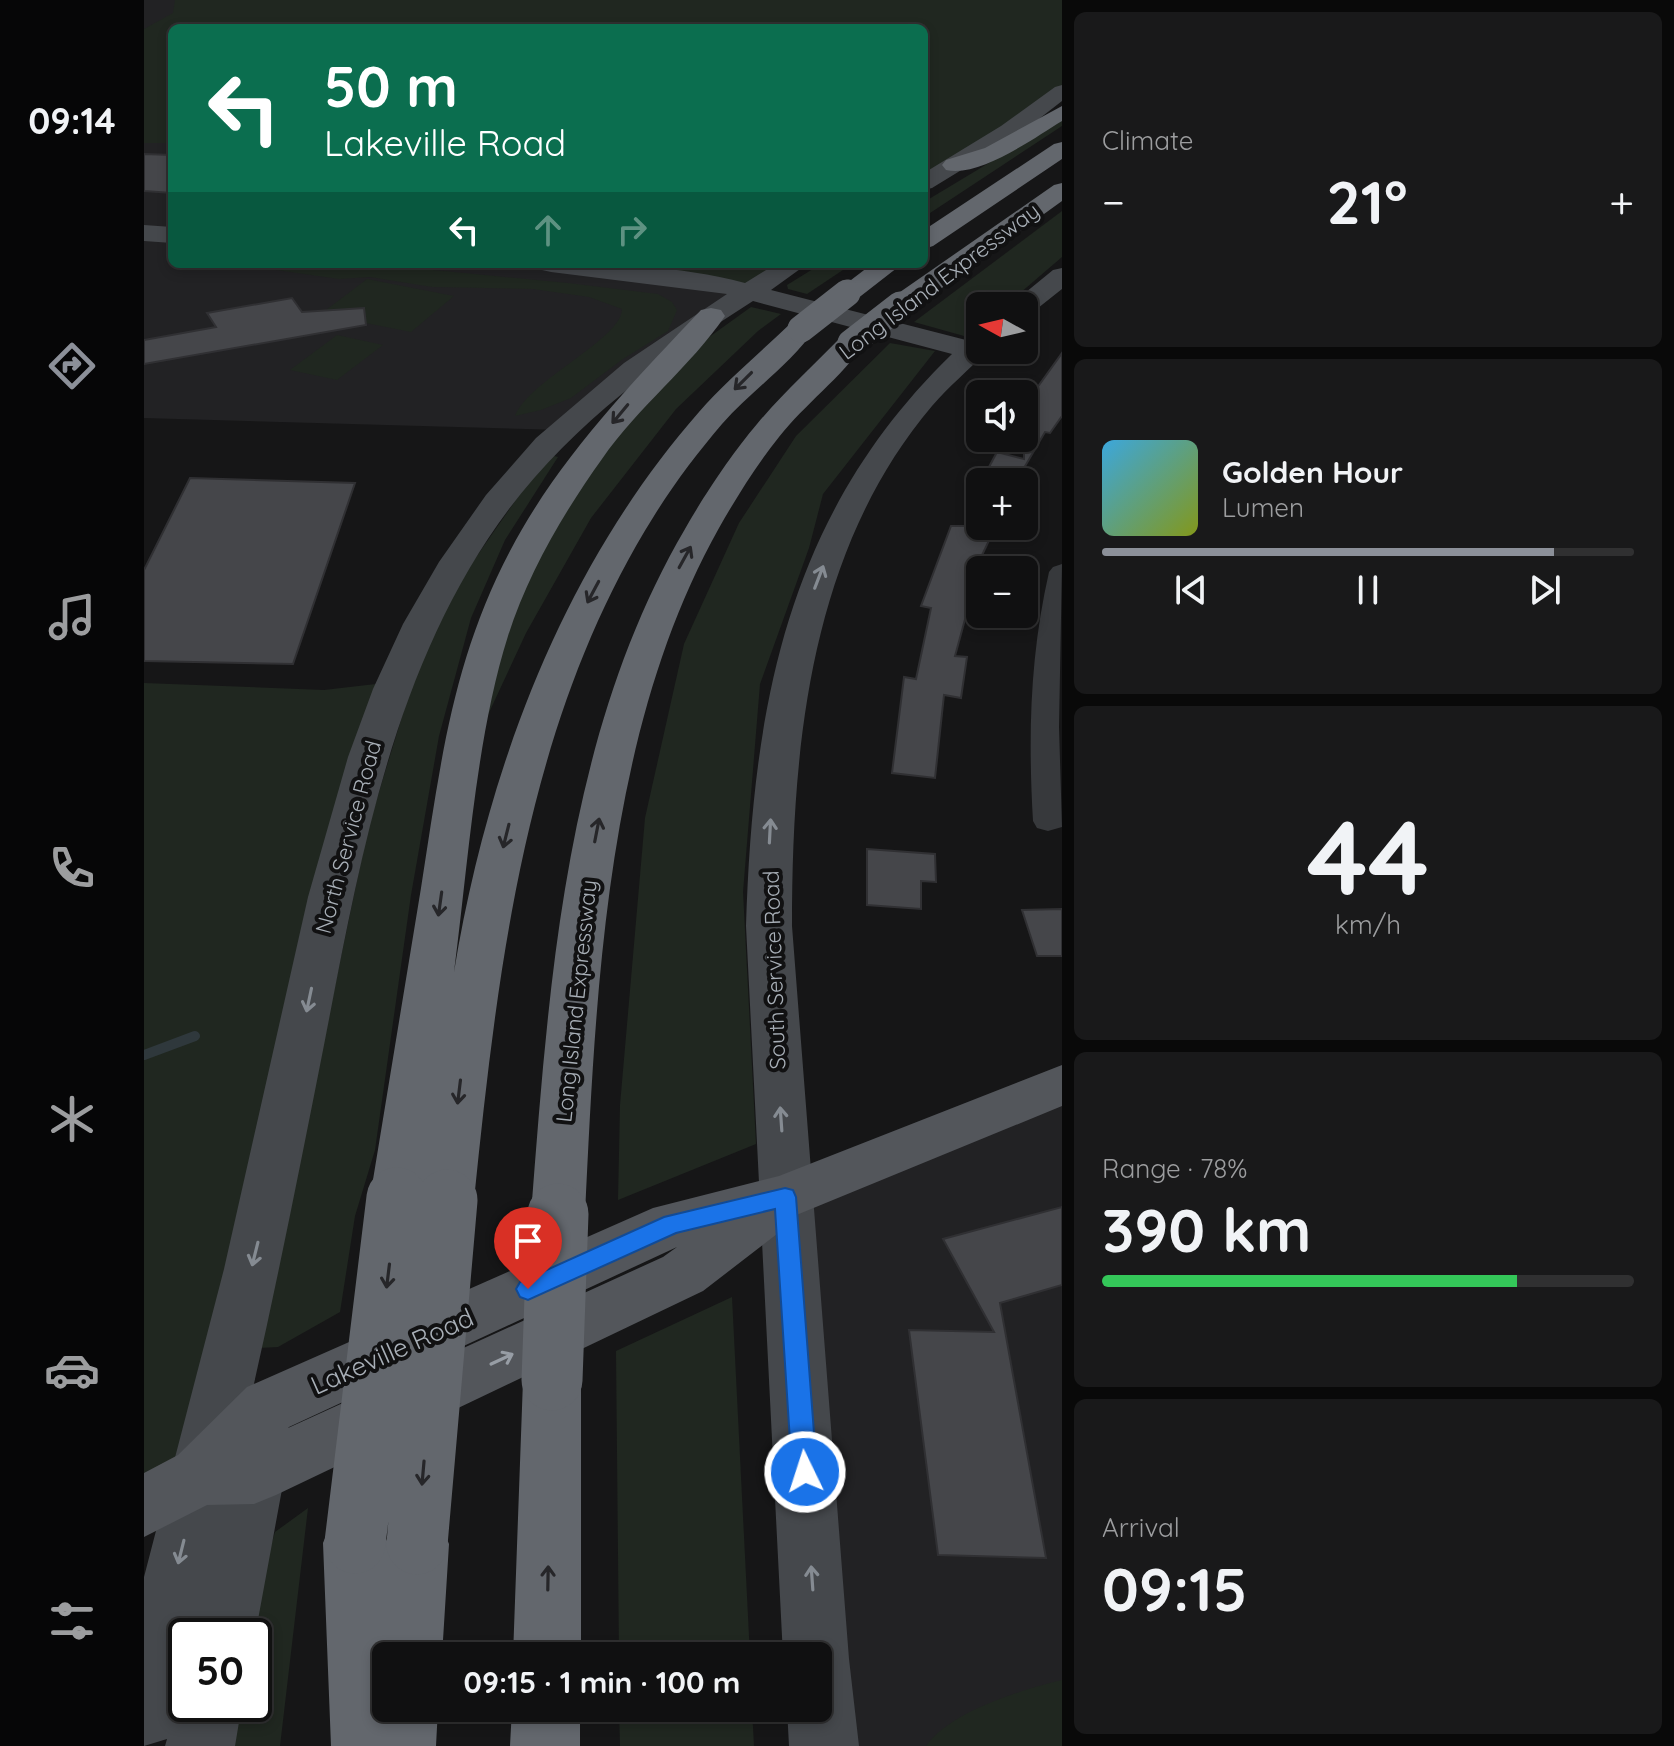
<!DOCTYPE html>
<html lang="en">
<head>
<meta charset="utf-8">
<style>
  body { margin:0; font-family:Quicksand,sans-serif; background:#19191a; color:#f1f3f6; height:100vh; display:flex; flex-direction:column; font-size:30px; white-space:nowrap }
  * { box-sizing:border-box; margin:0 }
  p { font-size:26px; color:#9c9d9f }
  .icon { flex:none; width:44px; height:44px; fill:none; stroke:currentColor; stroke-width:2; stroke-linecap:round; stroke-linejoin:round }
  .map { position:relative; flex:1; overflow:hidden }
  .panel { display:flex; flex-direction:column; gap:12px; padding:12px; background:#090909; width:612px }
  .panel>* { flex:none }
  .hud { position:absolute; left:24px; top:24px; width:760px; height:244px; border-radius:12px; box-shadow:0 4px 12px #0003,0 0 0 2px #303031; background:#0b6e4f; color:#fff; overflow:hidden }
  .needle { width:52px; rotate:278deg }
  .tools { position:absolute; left:822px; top:292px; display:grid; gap:16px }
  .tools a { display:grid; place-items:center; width:72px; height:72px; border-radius:12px; background:#101011; box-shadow:0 4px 12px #0003,0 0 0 2px #303031; font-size:40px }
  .speed { position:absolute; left:24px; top:1618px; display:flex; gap:16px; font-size:40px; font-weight:700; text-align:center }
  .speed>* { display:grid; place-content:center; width:104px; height:104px; border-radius:50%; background:#101011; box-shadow:0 4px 12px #0003,0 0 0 2px #303031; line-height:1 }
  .speed .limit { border:4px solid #111; border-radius:12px; background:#fff; color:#111 }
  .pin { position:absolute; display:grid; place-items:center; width:68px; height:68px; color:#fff; margin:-82px -34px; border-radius:50% 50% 50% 0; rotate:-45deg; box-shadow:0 0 8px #0007 }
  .pin .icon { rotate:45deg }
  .me { position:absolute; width:88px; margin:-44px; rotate:356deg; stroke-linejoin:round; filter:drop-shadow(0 0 6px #0008) }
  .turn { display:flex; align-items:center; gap:28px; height:168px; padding:0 24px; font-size:36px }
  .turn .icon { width:104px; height:104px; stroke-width:2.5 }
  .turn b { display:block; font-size:56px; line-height:68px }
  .lanes { display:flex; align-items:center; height:76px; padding:0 24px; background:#0003; justify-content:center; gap:40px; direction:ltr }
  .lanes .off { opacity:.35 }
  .big { font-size:60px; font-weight:700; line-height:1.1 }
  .panel .tile { flex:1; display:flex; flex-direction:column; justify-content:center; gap:12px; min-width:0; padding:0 28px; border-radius:12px; background:#19191a }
  .panel .dial { align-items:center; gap:0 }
  .dial b { font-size:104px; line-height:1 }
  .song { display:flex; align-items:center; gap:24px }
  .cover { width:96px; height:96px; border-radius:12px; background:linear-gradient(135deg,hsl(200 70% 55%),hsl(70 70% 35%)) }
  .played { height:8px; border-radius:4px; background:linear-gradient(90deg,#8c9099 85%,#303031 85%) }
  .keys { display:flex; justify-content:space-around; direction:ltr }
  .heat { display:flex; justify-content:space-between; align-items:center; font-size:44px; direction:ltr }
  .charge { height:12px; border-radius:6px; background:linear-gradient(90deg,#34c759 78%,#303031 0) }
  .trip { position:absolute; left:228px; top:1642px; width:460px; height:80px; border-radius:12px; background:#101011; box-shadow:0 4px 12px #0003,0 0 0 2px #303031; font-weight:700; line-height:80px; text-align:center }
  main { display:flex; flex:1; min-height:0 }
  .dock { display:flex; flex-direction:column; width:144px; justify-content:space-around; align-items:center; background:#060607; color:#9c9d9f }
  .dock .icon { width:56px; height:56px }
  .dock .on { color:#8c9099 }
  .dock b { font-size:36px; color:#f1f3f6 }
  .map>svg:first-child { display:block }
  .built { fill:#222224 }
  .green { fill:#202720 }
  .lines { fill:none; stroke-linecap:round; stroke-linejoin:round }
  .stream { stroke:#2f383c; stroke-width:10 }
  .building { fill:#45464a; stroke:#303033; stroke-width:2 }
  .street { fill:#37393c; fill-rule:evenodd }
  .secondary { fill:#45484c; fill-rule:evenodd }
  .primary { fill:#53565b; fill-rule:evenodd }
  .highway { fill:#63676d; fill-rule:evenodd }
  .highway-bridge-far1 { stroke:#63676d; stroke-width:27 }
  .highway-bridge { stroke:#63676d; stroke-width:61 }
  .oneway { stroke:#262629 }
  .oneway2 { stroke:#858b92 }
  .oneway3 { stroke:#979da5 }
  .route { fill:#1a73e8; stroke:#114b97; stroke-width:2 }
  .labels { text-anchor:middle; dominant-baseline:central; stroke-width:8; stroke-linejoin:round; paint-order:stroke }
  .street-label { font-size:22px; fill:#a8afb7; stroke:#111112 }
  .near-street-label { font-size:26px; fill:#a8afb7; stroke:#111112 }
</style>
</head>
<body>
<main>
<nav class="dock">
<b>09:14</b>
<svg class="icon on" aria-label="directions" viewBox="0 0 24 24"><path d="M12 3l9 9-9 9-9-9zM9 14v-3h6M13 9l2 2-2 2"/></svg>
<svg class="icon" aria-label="music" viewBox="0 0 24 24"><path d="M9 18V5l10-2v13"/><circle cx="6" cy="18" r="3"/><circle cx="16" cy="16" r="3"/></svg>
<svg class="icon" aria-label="phone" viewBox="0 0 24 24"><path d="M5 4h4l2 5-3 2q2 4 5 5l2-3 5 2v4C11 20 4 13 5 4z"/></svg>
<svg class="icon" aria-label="climate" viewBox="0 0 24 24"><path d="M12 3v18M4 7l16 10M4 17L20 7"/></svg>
<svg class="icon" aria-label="car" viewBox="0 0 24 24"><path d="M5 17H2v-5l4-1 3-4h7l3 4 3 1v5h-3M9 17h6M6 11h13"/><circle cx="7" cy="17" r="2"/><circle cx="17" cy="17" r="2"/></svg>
<svg class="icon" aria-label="filters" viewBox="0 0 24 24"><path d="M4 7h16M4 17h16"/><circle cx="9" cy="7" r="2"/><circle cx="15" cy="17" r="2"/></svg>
</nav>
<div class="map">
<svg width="918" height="1746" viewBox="0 0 918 1746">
  <rect width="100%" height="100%" fill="#161617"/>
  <path class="built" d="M0 0H41L0 56Z
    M0 126 28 127V264H407L505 274 606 292 419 430 0 418Z
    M918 1079V1726L876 1746H692L650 1188Z"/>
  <path class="green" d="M31 0H918V91L780 183V28H28V143H0V29L29 13Z
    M918 119V126L780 217V202Z
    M918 211V257L861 306H836V326L820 336 770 322Z
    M91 264H228L424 283 514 294 528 302 533 310 524 331 479 359 427 398 397 410 371 416C385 380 478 339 478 309L445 297 389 289 288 287 226 277 195 279Z
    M407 264H650L606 292 505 274Z
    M677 264H708L663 294 644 289 643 285Z
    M223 279 310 296 267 332 186 316 182 310Z
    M607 307 637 314 614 331 532 409 447 518 382 633 336 732 370 595 454 448 543 353Z
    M193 335 239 345 193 380 146 370Z
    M746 343 791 351 679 494 665 548 616 684 599 892 612 1144 474 1200 476 1105 501 818 540 644 595 523 652 436Z
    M410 456 414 457 361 540 327 618 295 736 267 895 231 1150 211 1216 196 1312 134 1347 115 1348 224 828 271 674 314 583 397 464Z
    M249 682 78 1385 0 1507V683L180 690Z
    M588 1297 606 1656H475L472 1351Z
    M164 1508 136 1746H85L93 1704H110V1636L117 1580 131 1532Z
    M918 1680V1746H782C807 1711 877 1690 918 1680Z
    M475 1708H608L610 1746H476Z"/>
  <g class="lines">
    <path class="stream" d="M0 1055 51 1036"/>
  </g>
  <path class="building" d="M0 154 28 155V193L0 191Z
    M148 298 158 312 220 308 222 325 0 364V340L72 327 63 313Z
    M918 353V416L906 433 901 432 873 480 837 482 853 452 880 459V406Z
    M46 478 211 483 149 664 0 661V570Z
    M807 526H852L827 578 832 579 811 656 823 657 817 698 800 695 791 778 748 773 760 677 772 679 787 608 777 606Z
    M723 849 791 854 792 882 777 881V909L723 905Z
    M918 909V956H893L878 910Z
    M918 1207V1285L856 1303 902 1558 794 1555 765 1330 850 1332 799 1239Z"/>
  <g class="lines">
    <path class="street" d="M918 564 915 727 918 827 904 831 893 828 889 821C884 736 886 655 905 572L909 567Z"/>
    <path class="secondary" d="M918 85V101L873 136 788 188 780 190V173L857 126 911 87Z
      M0 225 28 227V243L0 241Z
      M394 264C463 264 534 265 601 283L632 264H663L627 290 822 340 836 334V350H844C826 369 805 386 788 406 666 550 648 746 648 926L705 1659 715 1746H645L643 1708H674V1656H639L602 926C609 705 643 514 808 354L609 301C518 359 431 422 365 509 249 664 216 860 180 1045 155 1172 130 1298 101 1423L116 1417 138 1426 146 1446 111 1636 110 1639V1636H42V1704H98L91 1746H21L23 1739 0 1746V1577L80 1269 164 897 204 757 229 689 259 624 295 562 342 495 392 438 480 363 583 294 407 272 398 270Z
      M918 268V289L889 312 880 314V306H865L909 270Z"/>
    <path class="primary" d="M918 1065V1106L650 1216 646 1224 559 1291 132 1495 110 1504 63 1505 0 1537V1473L34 1455 103 1387 509 1208 635 1176ZM533 1247 519 1257 144 1428 145 1427Z"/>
    <path class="highway" d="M918 106V121C890 138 835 178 802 170L798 165 802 160 841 148Z
      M918 142V159L789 246 780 249V230L910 144Z
      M918 183V201L766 311H746L742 305 746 299 910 185Z
      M728 264H758L713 299H693L690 293Z
      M567 308 577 310 581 316C547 366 494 407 458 459 420 512 384 573 364 636 332 737 324 865 310 972 343 770 419 567 555 412 583 380 617 352 647 323L657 321 667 323 671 329C646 365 607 391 578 424 554 452 529 485 510 516 382 720 354 966 330 1200L322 1216 303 1222 284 1216 277 1203 272 1214 253 1220 234 1214 226 1198C243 1095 260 991 277 888 296 767 308 661 366 551 414 459 487 384 557 310Z
      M707 334 717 337 721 343C697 378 661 404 635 437 613 464 592 498 575 528 462 729 452 990 441 1214L433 1230 414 1237 395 1230 387 1214C405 983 421 734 541 529 559 497 589 452 613 424 639 393 669 366 697 337Z
      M408 1353 429 1361 437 1380V1656H369L379 1380 387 1361Z
      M211 1511 234 1521 242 1541 250 1522 273 1512 296 1522 305 1544 298 1656H242V1708H294L292 1746H187L179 1543 188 1521Z
      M368 1708H436V1746H366Z"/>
    <path class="highway-bridge-far1" d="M657 329 703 293
      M707 343 756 305"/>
    <path class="highway-bridge" d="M408 1380 414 1214
      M211 1543 253 1198
      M273 1544 303 1200"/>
  </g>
  <defs><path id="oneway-shaft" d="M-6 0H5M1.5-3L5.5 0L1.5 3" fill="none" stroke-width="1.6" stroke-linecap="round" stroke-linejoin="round" transform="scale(2)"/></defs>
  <g class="oneway">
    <use href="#oneway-shaft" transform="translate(599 381) rotate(135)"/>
    <use href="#oneway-shaft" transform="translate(476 414) rotate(130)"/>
    <use href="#oneway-shaft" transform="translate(541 557) rotate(-61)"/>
    <use href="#oneway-shaft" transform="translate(449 592) rotate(118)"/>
    <use href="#oneway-shaft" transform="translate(453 830) rotate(-79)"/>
    <use href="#oneway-shaft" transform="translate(362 836) rotate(104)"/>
    <use href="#oneway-shaft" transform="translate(296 904) rotate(98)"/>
    <use href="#oneway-shaft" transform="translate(315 1092) rotate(97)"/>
    <use href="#oneway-shaft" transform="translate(244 1276) rotate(97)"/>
    <use href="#oneway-shaft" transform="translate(279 1473) rotate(95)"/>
    <use href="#oneway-shaft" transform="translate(404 1578) rotate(-89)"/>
  </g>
  <g class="oneway2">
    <use href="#oneway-shaft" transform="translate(675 577) rotate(-69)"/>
    <use href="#oneway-shaft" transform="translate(626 831) rotate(-87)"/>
    <use href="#oneway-shaft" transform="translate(165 1000) rotate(102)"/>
    <use href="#oneway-shaft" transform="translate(637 1119) rotate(-94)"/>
    <use href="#oneway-shaft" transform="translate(111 1254) rotate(104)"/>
    <use href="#oneway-shaft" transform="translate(37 1552) rotate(104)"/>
    <use href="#oneway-shaft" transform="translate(668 1578) rotate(-94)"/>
  </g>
  <use class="oneway3" href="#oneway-shaft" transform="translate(358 1359) rotate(-25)"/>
  <path class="route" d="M641 1188 649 1190 652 1197 673 1472 670 1481 661 1485 652 1481 648 1472 631 1209 532 1233 384 1300 376 1297 372 1289 376 1282 520 1217Z"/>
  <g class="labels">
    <g class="street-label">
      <text transform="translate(795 281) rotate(-37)">Long Island Expressway</text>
      <text transform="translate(204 837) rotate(-75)">North Service Road</text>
      <text transform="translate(630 970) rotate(-92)">South Service Road</text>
      <text transform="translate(432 1001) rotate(-84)">Long Island Expressway</text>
    </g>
    <g class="near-street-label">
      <text transform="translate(248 1351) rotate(-24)">Lakeville Road</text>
    </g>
  </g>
</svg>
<div class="tools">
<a><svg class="needle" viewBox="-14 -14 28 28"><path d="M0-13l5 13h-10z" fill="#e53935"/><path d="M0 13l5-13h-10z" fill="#9c9d9f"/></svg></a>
<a><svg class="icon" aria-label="sound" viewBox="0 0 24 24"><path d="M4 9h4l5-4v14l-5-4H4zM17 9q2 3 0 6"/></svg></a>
<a>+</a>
<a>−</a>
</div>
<div class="speed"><div class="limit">50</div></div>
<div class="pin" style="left:384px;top:1289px;background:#d93025"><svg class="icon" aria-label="arrive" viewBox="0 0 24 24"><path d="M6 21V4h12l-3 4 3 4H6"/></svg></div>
<svg class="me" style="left:661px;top:1472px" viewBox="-20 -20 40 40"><circle r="17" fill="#1a73e8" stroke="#fff" stroke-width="3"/><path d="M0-11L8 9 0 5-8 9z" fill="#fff"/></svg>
<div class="trip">09:15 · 1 min · 100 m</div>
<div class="hud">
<div class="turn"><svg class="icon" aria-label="left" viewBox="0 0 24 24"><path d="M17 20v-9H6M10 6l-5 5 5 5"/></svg><div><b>50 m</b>Lakeville Road</div></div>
<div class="lanes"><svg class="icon" aria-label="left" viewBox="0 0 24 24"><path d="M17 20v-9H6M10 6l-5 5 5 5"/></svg><svg class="icon off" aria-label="ahead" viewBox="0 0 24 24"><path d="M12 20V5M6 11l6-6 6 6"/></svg><svg class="icon off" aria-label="right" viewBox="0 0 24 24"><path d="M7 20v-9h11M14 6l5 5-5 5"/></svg></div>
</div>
</div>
<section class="panel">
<div class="tile"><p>Climate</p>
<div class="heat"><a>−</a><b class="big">21°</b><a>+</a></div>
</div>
<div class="tile">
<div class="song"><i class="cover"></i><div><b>Golden Hour</b><p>Lumen</p></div></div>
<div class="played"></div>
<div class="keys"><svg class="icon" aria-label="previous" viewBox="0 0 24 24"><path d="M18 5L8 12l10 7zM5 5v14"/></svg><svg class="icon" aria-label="pause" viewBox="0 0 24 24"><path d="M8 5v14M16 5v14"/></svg><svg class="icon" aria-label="next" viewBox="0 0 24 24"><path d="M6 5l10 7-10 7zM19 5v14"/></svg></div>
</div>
<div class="tile dial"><b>44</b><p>km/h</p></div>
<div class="tile"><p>Range · 78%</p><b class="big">390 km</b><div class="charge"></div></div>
<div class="tile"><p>Arrival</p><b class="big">09:15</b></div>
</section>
</main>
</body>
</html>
